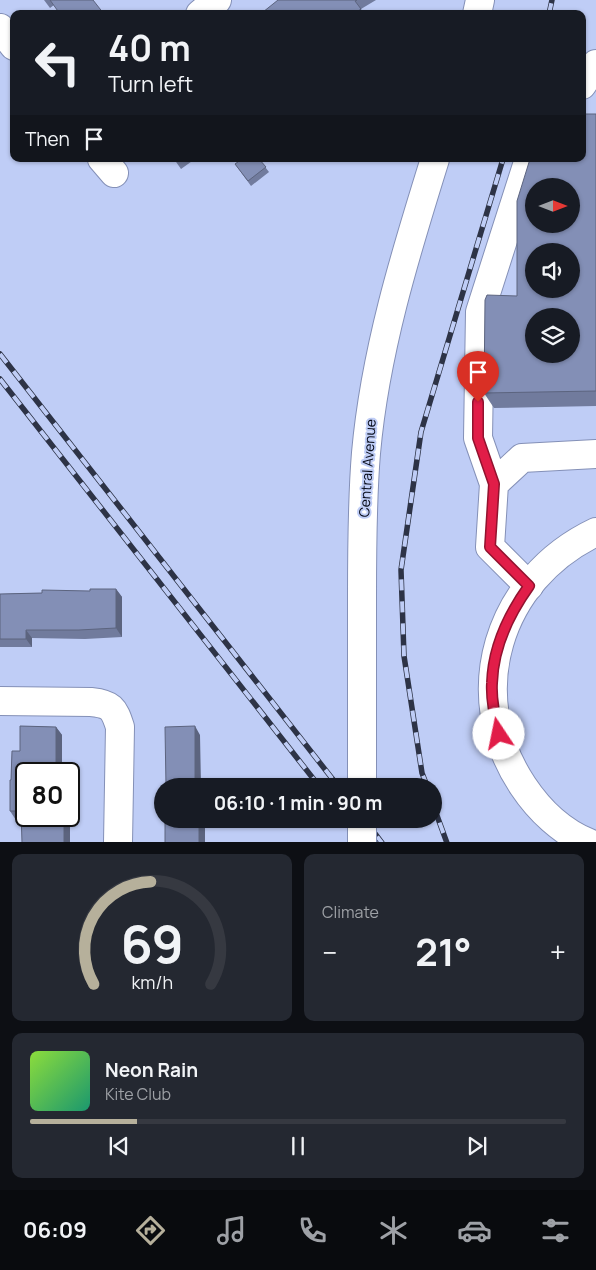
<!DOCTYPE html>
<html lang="en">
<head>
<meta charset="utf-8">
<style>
  body { margin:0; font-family:Manrope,sans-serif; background:#242831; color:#f1f3f6; height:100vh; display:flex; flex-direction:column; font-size:19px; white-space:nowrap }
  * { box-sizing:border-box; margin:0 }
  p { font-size:16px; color:#9ea1a6 }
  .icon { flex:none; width:28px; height:28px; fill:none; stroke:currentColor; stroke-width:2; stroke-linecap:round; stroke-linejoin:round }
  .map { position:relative; height:842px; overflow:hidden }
  .panel { display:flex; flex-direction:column; gap:12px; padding:12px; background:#0d0f14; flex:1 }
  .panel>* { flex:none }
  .banner { position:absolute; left:10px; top:10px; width:576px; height:152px; border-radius:10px; box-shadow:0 1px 4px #0004; background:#171b24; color:#f1f3f6; overflow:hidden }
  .needle { width:32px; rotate:90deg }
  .controls { position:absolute; left:525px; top:178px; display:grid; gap:10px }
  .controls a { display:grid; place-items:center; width:55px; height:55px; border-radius:50%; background:#171b24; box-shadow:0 1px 4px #0004; font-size:25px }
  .speed { position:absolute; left:15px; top:762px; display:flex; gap:10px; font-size:25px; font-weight:700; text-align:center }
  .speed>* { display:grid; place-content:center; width:65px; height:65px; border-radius:50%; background:#171b24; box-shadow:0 1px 4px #0004; line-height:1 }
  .speed .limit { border:2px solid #111; border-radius:8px; background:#fff; color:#111 }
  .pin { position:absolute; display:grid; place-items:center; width:42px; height:42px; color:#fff; margin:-51px -21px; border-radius:50% 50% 50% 0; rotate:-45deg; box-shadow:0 0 5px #0007 }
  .pin .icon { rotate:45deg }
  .me { position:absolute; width:55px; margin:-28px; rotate:349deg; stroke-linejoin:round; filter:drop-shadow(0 0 4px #0008) }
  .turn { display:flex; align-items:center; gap:18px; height:105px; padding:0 15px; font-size:22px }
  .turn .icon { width:65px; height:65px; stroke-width:2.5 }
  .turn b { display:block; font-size:35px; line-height:42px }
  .then { display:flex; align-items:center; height:48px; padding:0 15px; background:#0003; gap:10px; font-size:19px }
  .big { font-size:38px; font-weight:700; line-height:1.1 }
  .panel .card { flex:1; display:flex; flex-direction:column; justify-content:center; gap:8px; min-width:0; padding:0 18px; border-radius:10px; background:#242831 }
  .panel .dial { align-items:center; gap:0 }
  .dial svg { height:130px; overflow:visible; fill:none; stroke:#363941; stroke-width:7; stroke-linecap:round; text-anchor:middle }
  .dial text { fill:#f1f3f6; stroke:none }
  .song { display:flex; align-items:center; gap:15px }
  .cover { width:60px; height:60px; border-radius:8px; background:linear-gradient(135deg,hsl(90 70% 55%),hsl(160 70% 35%)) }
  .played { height:5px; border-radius:2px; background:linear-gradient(90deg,#b6b09b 20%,#363941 20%) }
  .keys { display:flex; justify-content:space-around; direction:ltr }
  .heat { display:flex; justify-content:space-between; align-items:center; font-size:28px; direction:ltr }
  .panel .tiles { flex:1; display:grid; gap:12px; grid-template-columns:1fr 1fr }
  .card:last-child { grid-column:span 2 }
  .trip { position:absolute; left:154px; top:778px; width:288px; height:50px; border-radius:25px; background:#171b24; box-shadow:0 1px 4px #0004; font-weight:700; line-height:50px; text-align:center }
  .menu { display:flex; height:80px; justify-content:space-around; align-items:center; background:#090b0e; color:#9ea1a6 }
  .menu .icon { width:35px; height:35px }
  .menu .on { color:#b6b09b }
  .menu b { font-size:22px; color:#f1f3f6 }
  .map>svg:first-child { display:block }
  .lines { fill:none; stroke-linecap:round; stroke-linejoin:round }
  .minor-casing { stroke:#8490b7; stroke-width:30 }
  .highway-casing { stroke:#8490b7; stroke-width:30 }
  .minor { stroke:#fff; stroke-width:28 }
  .highway { stroke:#fff; stroke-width:28 }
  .rail-casing { stroke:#2d3346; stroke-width:5.5 }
  .rail { stroke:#bfcdf6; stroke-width:4; stroke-dasharray:11; stroke-linecap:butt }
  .minor-bridge-casing { stroke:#8490b7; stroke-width:30; stroke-linecap:butt }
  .minor-bridge { stroke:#fff; stroke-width:28 }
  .wall { fill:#717b9d }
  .shaded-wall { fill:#5c647f }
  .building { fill:#838fb6; stroke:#5c647f; fill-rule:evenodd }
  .route-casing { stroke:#92132f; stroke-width:12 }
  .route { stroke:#e11d48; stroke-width:9 }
  .labels { text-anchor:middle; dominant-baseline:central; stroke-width:4; stroke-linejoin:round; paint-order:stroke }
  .street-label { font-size:14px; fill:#070b19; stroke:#bfcdf6 }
</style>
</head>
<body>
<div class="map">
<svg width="596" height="843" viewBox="0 0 596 843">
  <rect width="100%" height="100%" fill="#bfcdf6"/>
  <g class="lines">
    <g class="minor-casing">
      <path id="minor" d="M200 14 217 0
        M477 14 480 0
        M0 28 14 46
        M582 85 596 64
        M102 159 114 173
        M494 484 478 438 480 312 529 159
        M529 586 490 547 494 484 522 458 596 454
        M0 701 91 702C111 704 114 708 120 727L118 843
        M362 786C362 723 362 660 362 597 362 549 362 501 366 453 375 352 405 255 435 159"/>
    </g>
    <g class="highway-casing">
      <path id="highway" d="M589 843C562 832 539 810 523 786 462 695 497 579 596 532"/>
    </g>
    <use href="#minor" class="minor"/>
    <use href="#highway" class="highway"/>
    <g class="rail-casing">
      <path id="rail" d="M549 14 552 0
        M0 354 338 786
        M0 379 319 786
        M427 786 422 773 404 656 401 570 421 432 503 159
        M432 802 447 843
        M344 819 363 843
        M364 819 382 843"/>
    </g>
    <use href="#rail" class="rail"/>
    <g class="minor-bridge-casing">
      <path id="minor-bridge" d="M362 843V819"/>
    </g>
    <use href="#minor-bridge" class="minor-bridge"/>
  </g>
  <path class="wall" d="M44 0H93L54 5 50 8Z
    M278 0H376L361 9 364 14H264Z
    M596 114V406L494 408 484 393 517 296Z
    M174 159H195L181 169Z
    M259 159 269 172 251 186 235 164Z
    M116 589 122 597V637L85 639 32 638V647H0V594L42 593 90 591Z
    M20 726 56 727 62 735V774H26V816H69V785L70 787V843H22V819L16 820 10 811V780H11L12 751H20Z"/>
  <path class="shaded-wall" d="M116 589 122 597V637L116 628Z
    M26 630 32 638V647L26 639Z
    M195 726 200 735 201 786H195Z
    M56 727 62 735V774H56Z
    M69 785 70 787V843H64V816H69Z
    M199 819H205V843H199Z"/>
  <path class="building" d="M50 0H93L104 14H60Z
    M278 0H357L355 1 361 9 354 14H264L263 12Z
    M582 114H596V391L484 393 485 300 487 295 517 296V201L530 159H582ZM534 186H571V224H534ZM534 251H571V289H534ZM534 316H571V354H534Z
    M242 159H259L266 167 248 181 235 164Z
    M90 589H116V628L79 630H26V639H0V594L42 593V590L90 591Z
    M20 726 56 727V774H26V816H64V843H22L21 811H10V780H11L12 751H20Z
    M195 726V786H166L165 727Z
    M165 819H199V843H165Z"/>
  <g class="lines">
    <g class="route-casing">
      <path id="route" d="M478 402V438L494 484 490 547 529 586C509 614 493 648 492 683 491 700 495 717 499 734"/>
    </g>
    <use href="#route" class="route"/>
  </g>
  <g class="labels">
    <g class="street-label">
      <text transform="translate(367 468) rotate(-86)">Central Avenue</text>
    </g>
  </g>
</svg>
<div class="controls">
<a><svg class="needle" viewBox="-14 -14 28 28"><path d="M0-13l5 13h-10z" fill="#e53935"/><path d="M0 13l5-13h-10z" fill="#9ea1a6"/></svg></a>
<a><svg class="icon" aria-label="sound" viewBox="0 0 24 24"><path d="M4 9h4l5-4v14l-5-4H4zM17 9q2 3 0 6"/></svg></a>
<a><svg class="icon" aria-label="layers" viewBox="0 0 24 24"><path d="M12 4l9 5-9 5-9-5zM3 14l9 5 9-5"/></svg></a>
</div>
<div class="speed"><div class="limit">80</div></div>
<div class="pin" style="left:478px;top:402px;background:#d93025"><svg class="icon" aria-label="arrive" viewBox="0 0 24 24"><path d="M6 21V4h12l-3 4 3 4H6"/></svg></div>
<svg class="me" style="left:499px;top:734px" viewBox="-20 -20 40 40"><circle r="19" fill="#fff"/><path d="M0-13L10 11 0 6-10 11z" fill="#e11d48"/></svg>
<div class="trip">06:10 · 1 min · 90 m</div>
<div class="banner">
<div class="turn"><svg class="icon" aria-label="left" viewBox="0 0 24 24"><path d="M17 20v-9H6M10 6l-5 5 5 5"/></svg><div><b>40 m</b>Turn left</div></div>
<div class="then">Then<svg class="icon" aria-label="arrive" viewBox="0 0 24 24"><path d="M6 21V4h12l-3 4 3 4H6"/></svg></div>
</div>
</div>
<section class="panel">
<div class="tiles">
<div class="card dial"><svg viewBox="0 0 100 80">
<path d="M14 69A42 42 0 1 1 86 69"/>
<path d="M14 69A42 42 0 0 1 49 6" stroke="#b6b09b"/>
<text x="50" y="56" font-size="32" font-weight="700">69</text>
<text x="50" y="72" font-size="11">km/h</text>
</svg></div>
<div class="card"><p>Climate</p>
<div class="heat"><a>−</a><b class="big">21°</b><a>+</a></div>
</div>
<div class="card">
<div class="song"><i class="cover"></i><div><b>Neon Rain</b><p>Kite Club</p></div></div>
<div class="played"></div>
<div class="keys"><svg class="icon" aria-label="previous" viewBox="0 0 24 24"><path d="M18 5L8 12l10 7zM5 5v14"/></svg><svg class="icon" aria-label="pause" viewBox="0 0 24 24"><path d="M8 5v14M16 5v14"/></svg><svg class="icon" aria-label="next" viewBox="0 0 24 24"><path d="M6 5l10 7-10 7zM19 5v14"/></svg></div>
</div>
</div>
</section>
<nav class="menu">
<b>06:09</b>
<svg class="icon on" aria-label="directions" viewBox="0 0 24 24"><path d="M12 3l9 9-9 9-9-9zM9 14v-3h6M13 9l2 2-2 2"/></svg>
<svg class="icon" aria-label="music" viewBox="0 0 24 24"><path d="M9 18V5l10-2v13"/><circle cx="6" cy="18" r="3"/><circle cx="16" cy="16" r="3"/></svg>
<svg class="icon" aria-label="phone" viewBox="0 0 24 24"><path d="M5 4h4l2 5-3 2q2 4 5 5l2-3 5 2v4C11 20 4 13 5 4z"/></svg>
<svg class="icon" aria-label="climate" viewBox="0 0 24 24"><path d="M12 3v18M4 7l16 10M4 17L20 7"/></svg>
<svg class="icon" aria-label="car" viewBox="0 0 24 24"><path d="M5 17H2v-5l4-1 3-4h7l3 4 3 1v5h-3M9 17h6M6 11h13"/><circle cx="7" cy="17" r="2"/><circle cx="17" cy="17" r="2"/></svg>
<svg class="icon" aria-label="filters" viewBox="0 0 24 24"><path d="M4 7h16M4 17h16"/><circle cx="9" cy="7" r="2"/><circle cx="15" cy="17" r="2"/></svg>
</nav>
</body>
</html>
